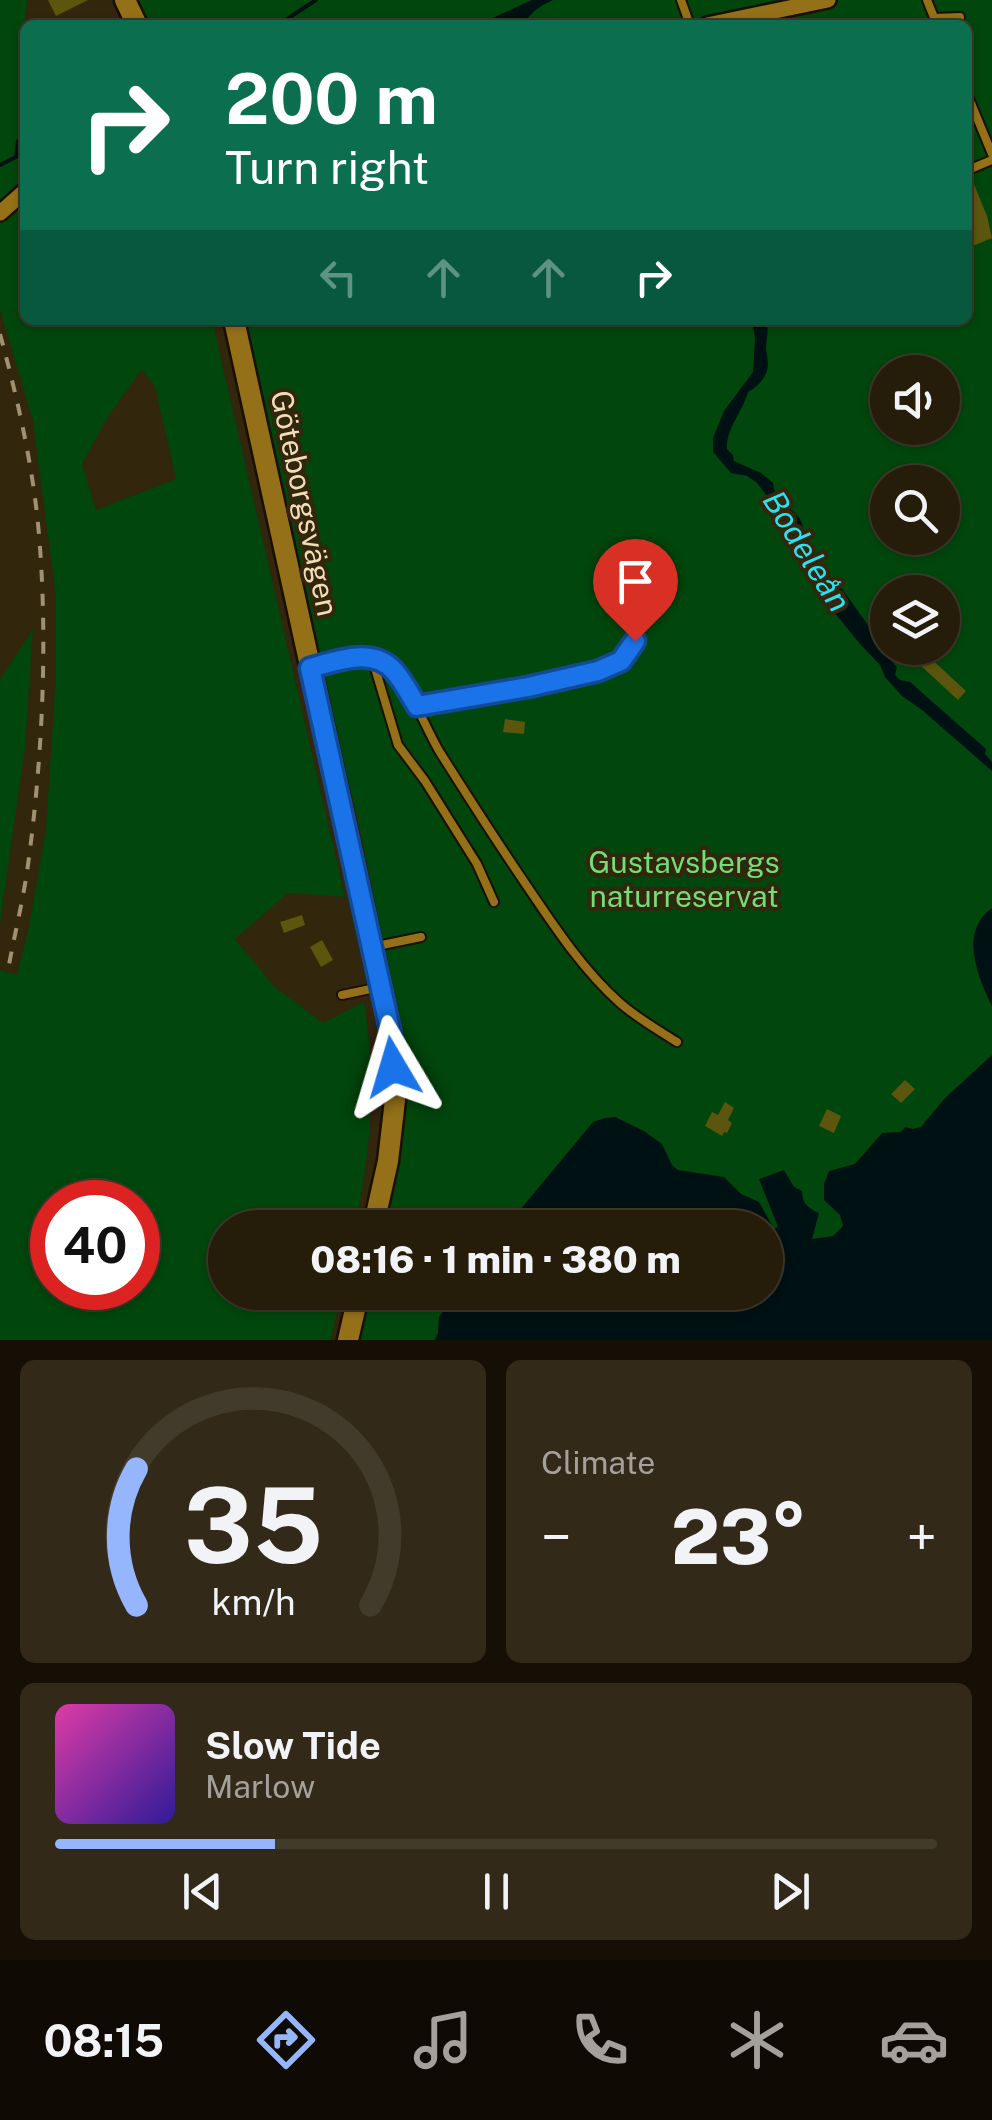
<!DOCTYPE html>
<html lang="en">
<head>
<meta charset="utf-8">
<style>
  body { margin:0; font-family:"Public Sans",sans-serif; background:#322918; color:#f1f3f6; height:100vh; display:flex; flex-direction:column; font-size:38px; white-space:nowrap }
  * { box-sizing:border-box; margin:0 }
  p { font-size:32px; color:#a4a19c }
  .icon { flex:none; width:55px; height:55px; fill:none; stroke:currentColor; stroke-width:2; stroke-linecap:round; stroke-linejoin:round }
  .map { position:relative; height:1340px; overflow:hidden }
  .drawer { display:flex; flex-direction:column; gap:20px; padding:20px; background:#150f06; flex:1 }
  .drawer>* { flex:none }
  .banner { position:absolute; left:20px; top:20px; width:952px; height:305px; border-radius:15px; box-shadow:0 2px 8px #0004,0 0 0 2px #423a2b; background:#0b6e4f; color:#fff; overflow:hidden }
  .tools { position:absolute; left:870px; top:355px; display:grid; gap:20px }
  .tools a { display:grid; place-items:center; width:90px; height:90px; border-radius:50%; background:#261c0a; box-shadow:0 2px 8px #0004,0 0 0 2px #423a2b; font-size:50px }
  .speed { position:absolute; left:30px; top:1180px; display:flex; gap:20px; font-size:50px; font-weight:700; text-align:center }
  .speed>* { display:grid; place-content:center; width:130px; height:130px; border-radius:50%; background:#261c0a; box-shadow:0 2px 8px #0004,0 0 0 2px #423a2b; line-height:1 }
  .speed .limit { border:15px solid #d22; background:#fff; color:#111 }
  .pin { position:absolute; display:grid; place-items:center; width:85px; height:85px; color:#fff; margin:-102px -42px; border-radius:50% 50% 50% 0; rotate:-45deg; box-shadow:0 0 10px #0007 }
  .pin .icon { rotate:45deg }
  .me { position:absolute; width:110px; margin:-55px; rotate:353deg; stroke-linejoin:round; filter:drop-shadow(0 0 8px #0008) }
  .turn { display:flex; align-items:center; gap:35px; height:210px; padding:0 40px; font-size:45px }
  .turn .icon { width:130px; height:130px; stroke-width:2.5 }
  .turn b { display:block; font-size:70px; line-height:85px }
  .lanes { display:flex; align-items:center; height:95px; padding:0 40px; background:#0003; justify-content:center; gap:50px; direction:ltr }
  .lanes .off { opacity:.35 }
  .big { font-size:75px; font-weight:800; line-height:1.1 }
  .drawer .widget { flex:1; display:flex; flex-direction:column; justify-content:center; gap:15px; min-width:0; padding:0 35px; border-radius:15px; background:#322918 }
  .drawer .dial { align-items:center; gap:0 }
  .dial svg { height:260px; overflow:visible; fill:none; stroke:#423a2b; stroke-width:7; stroke-linecap:round; text-anchor:middle }
  .dial text { fill:#f1f3f6; stroke:none }
  .song { display:flex; align-items:center; gap:30px }
  .cover { width:120px; height:120px; border-radius:15px; background:linear-gradient(135deg,hsl(320 70% 55%),hsl(250 70% 35%)) }
  .played { height:10px; border-radius:5px; background:linear-gradient(90deg,#95b6fd 25%,#423a2b 25%) }
  .keys { display:flex; justify-content:space-around; direction:ltr }
  .heat { display:flex; justify-content:space-between; align-items:center; font-size:55px; direction:ltr }
  .drawer .tiles { flex:1; display:grid; gap:20px; grid-template-columns:1fr 1fr }
  .widget:last-child { grid-column:span 2 }
  .trip { position:absolute; left:208px; top:1210px; width:575px; height:100px; border-radius:50px; background:#261c0a; box-shadow:0 2px 8px #0004,0 0 0 2px #423a2b; font-weight:800; line-height:100px; text-align:center }
  .tab-bar { display:flex; height:160px; justify-content:space-around; align-items:center; background:#0f0b04; color:#a4a19c }
  .tab-bar .icon { width:70px; height:70px }
  .tab-bar .on { color:#95b6fd }
  .tab-bar b { font-size:45px; color:#f1f3f6 }
  .map>svg:first-child { display:block }
  .green { fill:#01460c; fill-rule:evenodd }
  .water { fill:#001113 }
  .lines { fill:none; stroke-linecap:round; stroke-linejoin:round }
  .stream { stroke:#001113; stroke-width:4 }
  .building { fill:#5b550e }
  .lane-casing { stroke:#1a0f00; stroke-width:12 }
  .street-casing { stroke:#1a0f00; stroke-width:20 }
  .secondary-casing { stroke:#1a0f00; stroke-width:25 }
  .lane { stroke:#947119; stroke-width:8 }
  .street { stroke:#947119; stroke-width:15 }
  .secondary { stroke:#947119; stroke-width:20 }
  .rail { stroke:#a19170; stroke-width:4; stroke-dasharray:12 12; stroke-linecap:butt }
  .route-casing { stroke:#114b97; stroke-width:25 }
  .route { stroke:#1a73e8; stroke-width:18 }
  .labels { text-anchor:middle; dominant-baseline:central; stroke-width:8; stroke-linejoin:round; paint-order:stroke }
  .street-label { font-size:30px; fill:#f1deb8; stroke:#32260d }
  .park-label { font-size:30px; fill:#73de77; stroke:#32260d }
  .water-label { font-size:32px; font-style:italic; fill:#29e3f3; stroke:#32260d }
</style>
</head>
<body>
<div class="map">
<svg width="992" height="1340" viewBox="0 0 992 1340">
  <rect width="100%" height="100%" fill="#32260d"/>
  <path class="green" d="M0 0H27L25 25V175L0 201Z
    M124 0H992V1340H359L369 1293 765 1292V1228L383 1227 398 1160 400 1025 359 824 235 320H968V25H137ZM888 372H942V428H888ZM888 482H942V538H888ZM888 592H942V648H888Z
    M25 199V320H212L345 897 288 893 235 939 275 987 323 1023 364 1002C377 1078 371 1152 355 1227L225 1228V1292L341 1293 331 1340H0V970L17 975 29 926 46 829 56 676V596L33 421 0 310V219ZM142 369 155 387 176 479 96 510 82 464 108 417ZM52 1202H138V1288H52Z
    M33 629 25 747 0 924V680Z"/>
  <path class="water" d="M532 0H553C542 5 532 11 526 21L504 25H477Z
    M752 320H766C769 330 767 336 766 347 766 352 768 358 768 364 768 376 758 387 748 392 742 413 726 428 727 449L733 455 734 461 761 473 773 483 776 498 793 511 800 519 818 566 840 586 870 628 875 642 897 667 895 675 900 680 910 682 986 749 985 754 992 762V771L922 710 902 696 885 677 880 665 860 644 815 589 786 534 777 510 764 492 757 483 747 476 731 473 713 452V438L724 411 753 372 755 339Z
    M992 908V1006C977 976 959 931 992 908Z
    M992 1055V1340H435L438 1333 439 1317 456 1293 765 1292V1228L506 1227 593 1122 605 1118 615 1117 644 1131 662 1144 672 1165 678 1170 724 1177 741 1194 759 1202 774 1229 778 1227 759 1179 784 1170 794 1187 802 1191C803 1205 807 1207 819 1213L812 1239 833 1236 843 1226 840 1215 824 1200V1184L829 1171 855 1164 882 1133 901 1132 905 1127 913 1129 921 1127 945 1098Z"/>
  <g class="lines">
    <path class="stream" d="M278 25 316 0
      M0 165 16 157 18 141 25 134"/>
  </g>
  <path class="building" d="M48 0H88L56 16Z
    M968 177H971L987 216 992 238 968 248V228L971 226 968 217Z
    M927 655 966 691 958 700 919 664Z
    M505 719 525 722 524 734 503 732Z
    M302 915 305 925 284 933 280 922Z
    M322 940 333 960 321 967 310 947Z
    M905 1080 915 1089 901 1103 891 1094Z
    M725 1102 734 1108 728 1120 732 1123 727 1133 724 1132 722 1136 705 1126 712 1112 718 1115Z
    M827 1109 841 1116 834 1133 819 1126Z"/>
  <g class="lines">
    <g class="lane-casing">
      <path id="lane" d="M681 0 690 25
        M927 0 937 25
        M934 18 960 17
        M968 96 992 154
        M968 170 992 160
        M372 658 398 745 425 781 477 864 494 902
        M311 668C334 662 364 649 386 663 408 678 426 731 441 754 470 800 499 845 529 889 556 929 584 971 620 1003 637 1018 658 1030 677 1042
        M417 706C462 694 608 687 631 649 647 624 640 579 639 550
        M372 947 421 937
        M342 995 380 987"/>
    </g>
    <g class="street-casing">
      <path id="street" d="M707 25 828 0
        M0 213 25 191"/>
    </g>
    <g class="secondary-casing">
      <path id="secondary" d="M125 0 137 25
        M234 320 391 1034 395 1100 388 1161 373 1228
        M348 1340 359 1292"/>
    </g>
    <use href="#lane" class="lane"/>
    <use href="#street" class="street"/>
    <use href="#secondary" class="secondary"/>
    <path class="rail" d="M0 334C16 393 30 453 37 514 49 628 43 758 27 872 22 905 14 937 8 970"/>
  </g>
  <g class="lines">
    <g class="route-casing">
      <path id="route" d="M393 1067 391 1034 310 668C337 661 374 646 395 672 404 682 410 695 417 706L528 687 598 671 621 661 635 641"/>
    </g>
    <use href="#route" class="route"/>
  </g>
  <g class="labels">
    <g class="street-label">
      <text transform="translate(305 503) rotate(78)">Göteborgsvägen</text>
    </g>
    <g class="park-label">
      <text x="684" y="862">Gustavsbergs<tspan x="684" dy="34">naturreservat</tspan></text>
    </g>
    <g class="water-label">
      <text transform="translate(807 551) rotate(58)">Bodeleån</text>
    </g>
  </g>
</svg>
<div class="tools">
<a><svg class="icon" aria-label="sound" viewBox="0 0 24 24"><path d="M4 9h4l5-4v14l-5-4H4zM17 9q2 3 0 6"/></svg></a>
<a><svg class="icon" aria-label="search" viewBox="0 0 24 24"><circle cx="10" cy="10" r="6"/><path d="M15 15l6 6"/></svg></a>
<a><svg class="icon" aria-label="layers" viewBox="0 0 24 24"><path d="M12 4l9 5-9 5-9-5zM3 14l9 5 9-5"/></svg></a>
</div>
<div class="speed"><div class="limit">40</div></div>
<div class="pin" style="left:635px;top:641px;background:#d93025"><svg class="icon" aria-label="arrive" viewBox="0 0 24 24"><path d="M6 21V4h12l-3 4 3 4H6"/></svg></div>
<svg class="me" style="left:393px;top:1067px" viewBox="-20 -20 40 40"><path d="M0-17L14 15 0 8-14 15z" fill="#1a73e8" stroke="#fff" stroke-width="4"/></svg>
<div class="trip">08:16 · 1 min · 380 m</div>
<div class="banner">
<div class="turn"><svg class="icon" aria-label="right" viewBox="0 0 24 24"><path d="M7 20v-9h11M14 6l5 5-5 5"/></svg><div><b>200 m</b>Turn right</div></div>
<div class="lanes"><svg class="icon off" aria-label="left" viewBox="0 0 24 24"><path d="M17 20v-9H6M10 6l-5 5 5 5"/></svg><svg class="icon off" aria-label="ahead" viewBox="0 0 24 24"><path d="M12 20V5M6 11l6-6 6 6"/></svg><svg class="icon off" aria-label="ahead" viewBox="0 0 24 24"><path d="M12 20V5M6 11l6-6 6 6"/></svg><svg class="icon" aria-label="right" viewBox="0 0 24 24"><path d="M7 20v-9h11M14 6l5 5-5 5"/></svg></div>
</div>
</div>
<section class="drawer">
<div class="tiles">
<div class="widget dial"><svg viewBox="0 0 100 80">
<path d="M14 69A42 42 0 1 1 86 69"/>
<path d="M14 69A42 42 0 0 1 14 27" stroke="#95b6fd"/>
<text x="50" y="56" font-size="32" font-weight="700">35</text>
<text x="50" y="72" font-size="11">km/h</text>
</svg></div>
<div class="widget"><p>Climate</p>
<div class="heat"><a>−</a><b class="big">23°</b><a>+</a></div>
</div>
<div class="widget">
<div class="song"><i class="cover"></i><div><b>Slow Tide</b><p>Marlow</p></div></div>
<div class="played"></div>
<div class="keys"><svg class="icon" aria-label="previous" viewBox="0 0 24 24"><path d="M18 5L8 12l10 7zM5 5v14"/></svg><svg class="icon" aria-label="pause" viewBox="0 0 24 24"><path d="M8 5v14M16 5v14"/></svg><svg class="icon" aria-label="next" viewBox="0 0 24 24"><path d="M6 5l10 7-10 7zM19 5v14"/></svg></div>
</div>
</div>
</section>
<nav class="tab-bar">
<b>08:15</b>
<svg class="icon on" aria-label="directions" viewBox="0 0 24 24"><path d="M12 3l9 9-9 9-9-9zM9 14v-3h6M13 9l2 2-2 2"/></svg>
<svg class="icon" aria-label="music" viewBox="0 0 24 24"><path d="M9 18V5l10-2v13"/><circle cx="6" cy="18" r="3"/><circle cx="16" cy="16" r="3"/></svg>
<svg class="icon" aria-label="phone" viewBox="0 0 24 24"><path d="M5 4h4l2 5-3 2q2 4 5 5l2-3 5 2v4C11 20 4 13 5 4z"/></svg>
<svg class="icon" aria-label="climate" viewBox="0 0 24 24"><path d="M12 3v18M4 7l16 10M4 17L20 7"/></svg>
<svg class="icon" aria-label="car" viewBox="0 0 24 24"><path d="M5 17H2v-5l4-1 3-4h7l3 4 3 1v5h-3M9 17h6M6 11h13"/><circle cx="7" cy="17" r="2"/><circle cx="17" cy="17" r="2"/></svg>
</nav>
</body>
</html>
